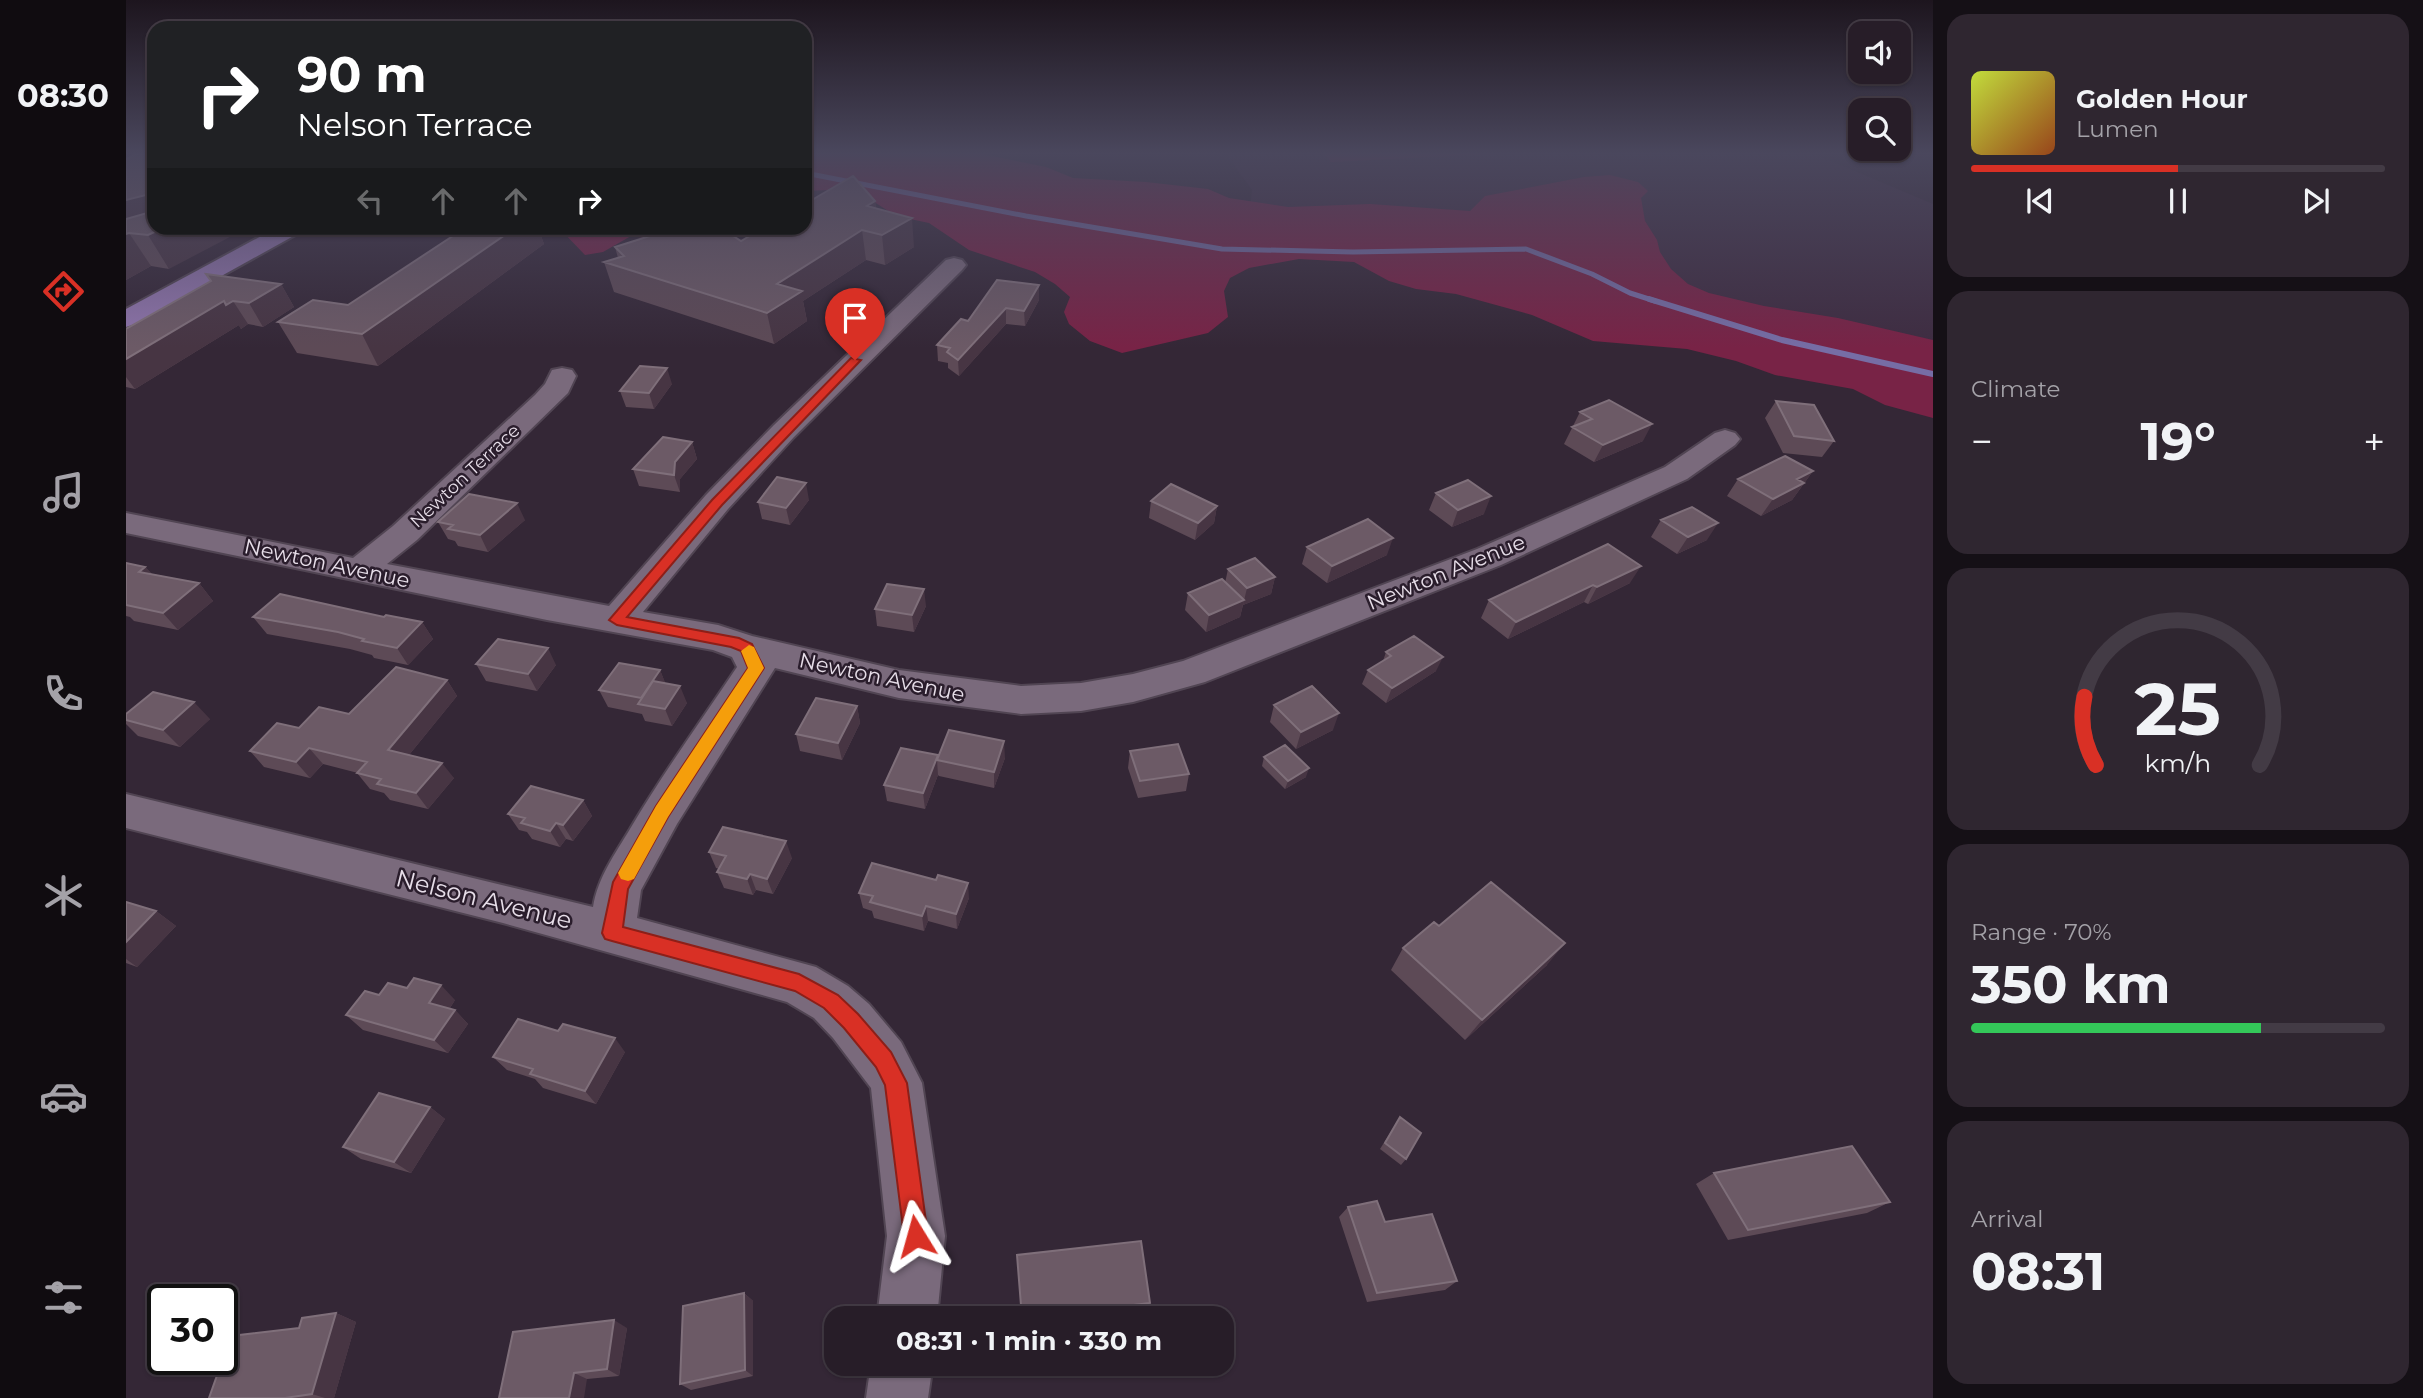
<!DOCTYPE html>
<html lang="en">
<head>
<meta charset="utf-8">
<style>
  body { margin:0; font-family:Montserrat,sans-serif; background:#2f2630; color:#f1f3f6; height:100vh; display:flex; flex-direction:column; font-size:26px; white-space:nowrap }
  * { box-sizing:border-box; margin:0 }
  p { font-size:23px; color:#a4a2a8 }
  .icon { flex:none; width:38px; height:38px; fill:none; stroke:currentColor; stroke-width:2; stroke-linecap:round; stroke-linejoin:round }
  .map { position:relative; flex:1; overflow:hidden }
  .panel { display:flex; flex-direction:column; gap:14px; padding:14px; background:#151016; width:490px }
  .panel>* { flex:none }
  .top-card { position:absolute; left:21px; top:21px; width:665px; height:214px; border-radius:21px; box-shadow:0 2px 5px #0004,0 0 0 2px #433b45; background:#202124; color:#fff; overflow:hidden }
  .buttons { position:absolute; left:1722px; top:21px; display:grid; gap:14px }
  .buttons a { display:grid; place-items:center; width:63px; height:63px; border-radius:14px; background:#271d28; box-shadow:0 2px 5px #0004,0 0 0 2px #433b45; font-size:35px }
  .speed { position:absolute; left:21px; top:1284px; display:flex; gap:14px; font-size:35px; font-weight:700; text-align:center }
  .speed>* { display:grid; place-content:center; width:91px; height:91px; border-radius:50%; background:#271d28; box-shadow:0 2px 5px #0004,0 0 0 2px #433b45; line-height:1 }
  .speed .limit { border:4px solid #111; border-radius:10px; background:#fff; color:#111 }
  .pin { position:absolute; display:grid; place-items:center; width:60px; height:60px; color:#fff; margin:-72px -30px; border-radius:50% 50% 50% 0; rotate:-45deg; box-shadow:0 0 7px #0007 }
  .pin .icon { rotate:45deg }
  .me { position:absolute; width:77px; margin:-38px; rotate:352deg; stroke-linejoin:round; filter:drop-shadow(0 0 5px #0008) }
  .turn { display:flex; align-items:center; gap:24px; height:147px; padding:0 35px; font-size:32px }
  .turn .icon { width:91px; height:91px; stroke-width:2.5 }
  .turn b { display:block; font-size:49px; line-height:60px }
  .lanes { display:flex; align-items:center; height:66px; padding:0 35px; background:#0003; justify-content:center; gap:35px; direction:ltr }
  .lanes .off { opacity:.35 }
  .big { font-size:52px; font-weight:700; line-height:1.1 }
  .panel .tile { flex:1; display:flex; flex-direction:column; justify-content:center; gap:10px; min-width:0; padding:0 24px; border-radius:21px; background:#2f2630 }
  .panel .dial { align-items:center; gap:0 }
  .dial svg { height:182px; overflow:visible; fill:none; stroke:#433b45; stroke-width:7; stroke-linecap:round; text-anchor:middle }
  .dial text { fill:#f1f3f6; stroke:none }
  .song { display:flex; align-items:center; gap:21px }
  .cover { width:84px; height:84px; border-radius:10px; background:linear-gradient(135deg,hsl(70 70% 55%),hsl(20 70% 35%)) }
  .played { height:7px; border-radius:4px; background:linear-gradient(90deg,#d93025 50%,#433b45 50%) }
  .keys { display:flex; justify-content:space-around; direction:ltr }
  .heat { display:flex; justify-content:space-between; align-items:center; font-size:38px; direction:ltr }
  .charge { height:10px; border-radius:5px; background:linear-gradient(90deg,#34c759 70%,#433b45 0) }
  .trip { position:absolute; left:698px; top:1306px; width:410px; height:70px; border-radius:21px; background:#271d28; box-shadow:0 2px 5px #0004,0 0 0 2px #433b45; font-weight:700; line-height:70px; text-align:center }
  main { display:flex; flex:1; min-height:0 }
  .tab-bar { display:flex; flex-direction:column; width:126px; justify-content:space-around; align-items:center; background:#100c10; color:#a4a2a8 }
  .tab-bar .icon { width:49px; height:49px }
  .tab-bar .on { color:#d93025 }
  .tab-bar b { font-size:32px; color:#f1f3f6 }
  .map>svg:first-child { display:block }
  .built { fill:#3e2c41 }
  .green { fill:#782346 }
  .lines { fill:none; stroke-linecap:round; stroke-linejoin:round }
  .stream-far1 { stroke:#766da5; stroke-width:5 }
  .stream { stroke:#766da5; stroke-width:6 }
  .minor-casing { stroke:#514553; stroke-width:4 }
  .major-casing { stroke:#514553; stroke-width:4 }
  .minor { fill:#7a6a7c; fill-rule:evenodd }
  .major { fill:#8e74aa; fill-rule:evenodd }
  .wall { fill:#5d4a56 }
  .shaded-wall { fill:#473543 }
  .building { fill:#6c5a66; stroke:#7f6f7a; stroke-width:2 }
  .route { fill:#d93025; stroke:#8d1f18; stroke-width:2 }
  .slow { fill:#f59e0b }
  .labels { text-anchor:middle; dominant-baseline:central; stroke-width:5; stroke-linejoin:round; paint-order:stroke }
  .far-street-label { font-size:18px; fill:#e7dee9; stroke:#2a1d2c }
  .street-label { font-size:21px; fill:#e7dee9; stroke:#2a1d2c }
  .near-street-label { font-size:24px; fill:#e7dee9; stroke:#2a1d2c }
</style>
</head>
<body>
<main>
<nav class="tab-bar">
<b>08:30</b>
<svg class="icon on" aria-label="directions" viewBox="0 0 24 24"><path d="M12 3l9 9-9 9-9-9zM9 14v-3h6M13 9l2 2-2 2"/></svg>
<svg class="icon" aria-label="music" viewBox="0 0 24 24"><path d="M9 18V5l10-2v13"/><circle cx="6" cy="18" r="3"/><circle cx="16" cy="16" r="3"/></svg>
<svg class="icon" aria-label="phone" viewBox="0 0 24 24"><path d="M5 4h4l2 5-3 2q2 4 5 5l2-3 5 2v4C11 20 4 13 5 4z"/></svg>
<svg class="icon" aria-label="climate" viewBox="0 0 24 24"><path d="M12 3v18M4 7l16 10M4 17L20 7"/></svg>
<svg class="icon" aria-label="car" viewBox="0 0 24 24"><path d="M5 17H2v-5l4-1 3-4h7l3 4 3 1v5h-3M9 17h6M6 11h13"/><circle cx="7" cy="17" r="2"/><circle cx="17" cy="17" r="2"/></svg>
<svg class="icon" aria-label="filters" viewBox="0 0 24 24"><path d="M4 7h16M4 17h16"/><circle cx="9" cy="7" r="2"/><circle cx="15" cy="17" r="2"/></svg>
</nav>
<div class="map">
<svg width="1807" height="1398" viewBox="0 0 1807 1398">
  <rect width="100%" height="100%" fill="#342736"/>
  <path class="built" d="M1098 152H1684L1807 204V366L1616 318 1120 246 1126 190Z"/>
  <path class="green" d="M679 152H846L920 167 947 178 1020 182 1082 189 1103 198 1162 207 1244 204 1344 211 1359 196 1458 177 1484 175 1512 182 1522 191 1515 198 1519 221 1531 240 1534 252 1545 269 1562 284 1583 293 1638 306 1712 318 1807 340V418L1759 405 1727 389 1649 375 1610 361 1561 349 1467 341 1406 315 1330 294 1290 289 1263 281 1228 262 1173 259 1123 268 1104 278 1098 291 1102 317 1082 333 996 353 964 341 943 324 938 312 944 297 929 284 909 272 843 250 803 223 770 216 728 189 679 191Z
    M1197 152H1407L1205 162Z
    M433 228H572L534 240 505 236 477 252 459 255Z"/>
  <g class="lines">
    <path class="stream-far1" d="M679 173 900 216 1096 249 1227 252 1400 249 1466 274 1504 293 1529 301"/>
    <path class="stream" d="M1523 299 1656 340 1807 374"/>
    <g class="minor-casing">
      <path id="minor" d="M828 258 836 260 840 265 836 270 668 437 602 509 517 612 592 625 626 636 773 670 895 686 955 683 1007 674 1057 661 1351 549 1539 467 1589 433 1599 430 1609 433 1614 439 1609 445 1561 479 1375 565 1079 682 1007 702 955 711 895 714 773 698 649 668 551 824 515 890 511 918 690 967 722 986 743 1004 775 1042 796 1083 819 1236 811 1318H751L761 1236 745 1088 707 1038 688 1018 661 1002 377 923 0 828V794L467 907C472 877 489 854 504 829 537 773 575 721 611 667L606 657 587 650 421 620 0 533V513L227 558 267 526 409 395 419 384 426 370 436 368 446 370 450 376 442 393 291 540 261 564 483 606 580 495 648 425 820 260Z
        M745 1363H807L802 1398H740Z"/>
    </g>
    <g class="major-casing">
      <path id="major" d="M150 228H176L173 233 9 324 0 327V309Z"/>
    </g>
    <use href="#minor" class="minor"/>
    <use href="#major" class="major"/>
  </g>
  <path class="wall" d="M28 152V228L43 269 25 266 0 280V159Z
    M749 201 750 209 788 247 759 265 740 260 677 301 681 321 648 344 488 292 478 262 492 258 489 247 615 241Z
    M339 228H412L418 244 252 366 171 353 152 322 222 305Z
    M155 284 168 307 137 327 122 324 115 329 113 325 9 389 0 387V329Z
    M913 285V300L899 326 880 324 833 376 822 368V363L812 361 811 345 842 321Z
    M546 384 528 409 500 407 494 391Z
    M1650 401 1708 441 1696 457 1657 453 1639 418Z
    M1454 412 1517 441 1468 462 1438 444Z
    M566 442 571 459 554 479V492L513 486 507 469Z
    M1687 471 1666 500 1635 516 1601 496 1612 479Z
    M1310 493 1358 514 1326 527 1303 510Z
    M683 500 664 525 636 519 632 502Z
    M1025 501 1091 506 1088 523 1069 540 1023 518Z
    M399 520 362 552 332 546 329 541 322 539 312 522Z
    M1535 520 1581 540 1551 554 1525 537Z
    M1482 544 1504 583 1462 604 1458 602 1382 639 1355 618 1363 600Z
    M1181 547 1261 555 1201 583 1176 564Z
    M19 567 26 574 73 583 87 601 52 630 8 621 4 617 0 616V605Z
    M1102 569 1149 577 1145 594 1117 605 1114 617 1080 632 1059 610 1062 593 1099 583Z
    M800 606 788 632 751 626 749 609Z
    M127 617H258L296 622 307 639 282 665 248 658 246 655 224 649 141 634Z
    M1260 652 1310 671 1260 703 1236 684 1242 670 1257 661Z
    M350 664 430 665 411 691 360 681Z
    M534 670 539 683 561 703 546 726 519 721 516 714 482 707 473 690Z
    M321 680 331 696 283 755 328 778 302 809 264 800 258 793 244 789 231 773H232L197 764 184 778 138 767 124 751 223 714Z
    M1148 705 1207 730 1170 749 1144 722Z
    M731 706 734 723 716 760 674 751 670 734Z
    M0 714 84 719 54 747 12 736 0 724Z
    M1004 751 1063 774 1060 791 1012 798 1002 768Z
    M812 755 879 758 868 788 813 776 812 775 799 809 761 801 758 785Z
    M1138 757 1180 777 1159 789 1136 766Z
    M457 800 466 816 447 841 440 839 434 847 406 839 401 832 393 830 382 814Z
    M583 852 666 858 647 894 630 890 627 895 598 888 591 872 593 869 590 868Z
    M733 893 843 898 831 929 802 921 798 931 748 918 746 911 737 908Z
    M0 902 30 911 50 926 11 967 0 963Z
    M1313 926 1421 965 1339 1040 1265 970 1277 948Z
    M329 1000 324 1008 329 1010 342 1024 322 1053 237 1030 220 1015Z
    M499 1052 470 1104 417 1088 409 1079 381 1070 367 1057Z
    M304 1107 319 1119 285 1173 235 1159 217 1147Z
    M1274 1117 1280 1159 1275 1165 1254 1149Z
    M1588 1173 1764 1202 1741 1213 1602 1240 1570 1184Z
    M1222 1207 1259 1222 1331 1281 1319 1290 1241 1302 1213 1217Z
    M618 1293 627 1301V1376L565 1390 554 1384Z
    M1024 1303 1021 1311 982 1316 896 1318Z
    M210 1313 230 1322 208 1398H83L173 1328Z
    M501 1328 493 1376 461 1379 373 1398Z"/>
  <path class="shaded-wall" d="M26 193 28 196V228H121L43 269 22 235 3 233 25 266 0 280V200Z
    M749 201 752 230 741 206Z
    M786 218 788 247 759 265 756 235Z
    M389 228H412L418 244 252 366 236 334Z
    M736 230 740 260 677 301 681 321 648 344 641 313 651 284Z
    M155 284 168 307 137 327 123 303Z
    M913 285V300L899 326 898 311Z
    M98 301 113 325 9 389 0 377V359Z
    M107 301 122 324 115 329 100 305Z
    M880 308V324L833 376 832 360Z
    M541 368 546 384 528 409 523 393Z
    M1526 424 1517 441 1468 462 1477 445Z
    M566 442 571 459 554 479V492L548 475 549 462Z
    M1687 471 1666 500 1635 516 1647 499 1671 479Z
    M680 483 683 500 664 525 660 508Z
    M1365 496 1358 514 1326 527 1332 510Z
    M391 503 399 520 362 552 354 535Z
    M1091 506 1088 523 1069 540 1072 523Z
    M1592 523 1581 540 1551 554 1562 537Z
    M1267 538 1261 555 1201 583 1206 566Z
    M1515 566 1504 583 1462 604 1471 587Z
    M19 567 34 584 13 572Z
    M1149 577 1145 594 1117 605 1121 588Z
    M73 583 87 601 52 630 37 613Z
    M1467 585 1458 602 1382 639 1390 622Z
    M798 589 800 606 788 632 786 615Z
    M1118 600 1114 617 1080 632 1083 615Z
    M296 622 307 639 282 665 271 648Z
    M422 648 430 665 411 691 402 674Z
    M1317 657 1310 671 1260 703 1266 688Z
    M534 670 541 687 515 698Z
    M321 680 331 696 274 766 262 750Z
    M554 686 561 703 546 726 539 709Z
    M68 702 84 719 54 747 37 730Z
    M731 706 734 723 716 760 712 743Z
    M1213 713 1207 730 1170 749 1175 732Z
    M878 741 879 758 868 788V772Z
    M183 748 197 764 184 778 170 762Z
    M812 755 811 760 812 775 799 809 797 793Z
    M316 763 328 778 302 809 290 793Z
    M1183 768 1180 777 1159 789 1162 781Z
    M457 800 466 816 447 841 437 825Z
    M430 823 440 839 434 847 424 831Z
    M660 841 666 858 647 894 641 879Z
    M624 874 630 890 627 895 621 879Z
    M842 883 843 898 831 929 830 914Z
    M800 906 802 921 798 931 796 916Z
    M30 911 50 926 11 967 0 959V942Z
    M1439 943 1421 965 1339 1040 1356 1020Z
    M315 985 329 1000 318 1017 303 1003Z
    M329 1010 342 1024 322 1053 308 1040Z
    M489 1038 499 1052 470 1104 459 1091Z
    M304 1107 319 1119 285 1173 268 1162Z
    M618 1293 627 1301V1376L619 1370Z
    M210 1313 230 1322 208 1398H199L186 1394Z
    M488 1320 501 1328 493 1376 481 1369Z
    M448 1373 461 1379 458 1398H443Z"/>
  <path class="building" d="M15 152H28V193L0 200V159Z
    M727 176 749 201 741 206 786 218 756 235 736 230 651 284 676 291 641 313 478 262 498 256 489 247 546 229 565 228H595L615 241 637 228H679V204Z
    M28 211V228H37L22 235 3 233 0 234V219Z
    M339 228H389L236 334 152 322 187 300 222 305Z
    M80 274 155 284 123 303 107 301 100 305 98 301 0 359V329L85 281Z
    M871 280 913 285 898 311 880 308 832 360 821 352 824 348 811 345 835 319 842 321Z
    M514 366 541 368 523 393 494 391Z
    M1483 400 1526 424 1477 445 1446 427 1466 419 1454 412Z
    M1650 401 1688 405 1708 441 1668 436Z
    M537 437 566 442 549 462 548 475 507 469Z
    M1659 456 1687 471 1671 479 1678 483 1647 499 1612 479Z
    M651 477 680 483 660 508 632 502Z
    M1342 480 1365 496 1332 510 1310 493Z
    M1045 484 1091 506 1072 523 1025 501Z
    M343 494 391 503 354 535 322 529 327 525 312 522Z
    M1566 507 1592 523 1562 537 1535 520Z
    M1242 519 1267 538 1206 566 1181 547Z
    M1482 544 1515 566 1471 587 1467 585 1390 622 1363 600Z
    M1129 558 1149 577 1121 588 1102 569Z
    M0 563 19 567 13 572 73 583 37 613 0 605Z
    M1096 579 1118 600 1083 615 1062 593Z
    M761 584 798 589 786 615 749 609Z
    M154 594 258 617 260 615 296 622 271 648 236 641 238 639 212 632 127 617Z
    M1288 636 1317 657 1266 688 1242 670 1265 656 1260 652Z
    M372 639 422 648 402 674 350 664Z
    M493 663 534 670 515 698 473 690Z
    M270 667 321 680 262 750 316 763 290 793 251 784 255 779 231 773 241 762 183 748 170 762 124 751 151 723 173 728 193 707 223 714Z
    M527 681 554 686 539 709 512 704Z
    M1186 686 1213 713 1175 732 1148 705Z
    M27 692 68 702 37 730 0 720V714Z
    M690 698 731 706 712 743 670 734Z
    M823 730 878 741 868 772 811 760Z
    M1052 744 1063 774 1014 781 1004 751Z
    M1159 745 1183 768 1162 781 1138 757Z
    M775 748 812 755 797 793 758 785Z
    M405 786 457 800 437 825 430 823 424 831 395 823 399 818 382 814Z
    M597 827 660 841 641 879 624 874 621 879 591 872 600 856 583 852Z
    M746 863 810 880 812 875 842 883 830 914 800 906 796 916 744 902 747 896 733 893Z
    M1365 882 1439 943 1356 1020 1277 948 1308 922 1313 926Z
    M0 902 30 911 0 942Z
    M288 978 315 985 303 1003 329 1010 308 1040 220 1015 239 991 253 995 262 983 281 988Z
    M392 1019 432 1031 437 1024 489 1038 459 1091 404 1074 407 1069 367 1057Z
    M253 1093 304 1107 268 1162 217 1147Z
    M1274 1117 1295 1133 1280 1159 1259 1143Z
    M1726 1146 1764 1202 1622 1230 1588 1173Z
    M1251 1201 1259 1222 1306 1214 1331 1281 1251 1293 1222 1207Z
    M1015 1241 1024 1303 981 1308 983 1318H896L891 1255Z
    M618 1293 619 1370 554 1384 557 1306Z
    M210 1313 186 1394 159 1398H83L105 1336 173 1328 176 1318Z
    M488 1320 481 1369 448 1373 443 1398H373L387 1332Z"/>
  <linearGradient id="sky" x2="0" y2="1"><stop stop-color="#1d151e"/><stop offset="0.44" stop-color="#4a475d"/><stop offset="1" stop-color="#4a475d" stop-opacity="0"/></linearGradient>
  <rect width="1807" height="348" fill="url(#sky)"/>
  <path class="route" d="M725 358 735 360 596 505 501 617 613 638 626 644 638 668 542 817 502 889 497 927 673 974 712 995 732 1014 765 1052 781 1083 802 1236 799 1245 790 1248 782 1245 778 1236 759 1085 750 1067 718 1028 698 1008 669 991 486 941 479 939 476 933 487 882 530 806 622 668 615 651 605 647 491 625 483 620 586 500Z"/>
  <path class="slow" d="M623 645 628 647 638 668 542 817 508 879 502 881 495 879 492 873 530 806 622 668 615 651Z"/>
  <g class="labels">
    <g class="far-street-label">
      <text transform="translate(339 476) rotate(-43)">Newton Terrace</text>
    </g>
    <g class="street-label">
      <text transform="translate(201 563) rotate(12)">Newton Avenue</text>
      <text transform="translate(1320 572) rotate(-22)">Newton Avenue</text>
      <text transform="translate(756 677) rotate(12)">Newton Avenue</text>
    </g>
    <g class="near-street-label">
      <text transform="translate(358 899) rotate(14)">Nelson Avenue</text>
    </g>
  </g>
</svg>
<div class="buttons">
<a><svg class="icon" aria-label="sound" viewBox="0 0 24 24"><path d="M4 9h4l5-4v14l-5-4H4zM17 9q2 3 0 6"/></svg></a>
<a><svg class="icon" aria-label="search" viewBox="0 0 24 24"><circle cx="10" cy="10" r="6"/><path d="M15 15l6 6"/></svg></a>
</div>
<div class="speed"><div class="limit">30</div></div>
<div class="pin" style="left:729px;top:360px;background:#d93025"><svg class="icon" aria-label="arrive" viewBox="0 0 24 24"><path d="M6 21V4h12l-3 4 3 4H6"/></svg></div>
<svg class="me" style="left:790px;top:1236px" viewBox="-20 -20 40 40"><path d="M0-17L14 15 0 8-14 15z" fill="#d93025" stroke="#fff" stroke-width="4"/></svg>
<div class="trip">08:31 · 1 min · 330 m</div>
<div class="top-card">
<div class="turn"><svg class="icon" aria-label="right" viewBox="0 0 24 24"><path d="M7 20v-9h11M14 6l5 5-5 5"/></svg><div><b>90 m</b>Nelson Terrace</div></div>
<div class="lanes"><svg class="icon off" aria-label="left" viewBox="0 0 24 24"><path d="M17 20v-9H6M10 6l-5 5 5 5"/></svg><svg class="icon off" aria-label="ahead" viewBox="0 0 24 24"><path d="M12 20V5M6 11l6-6 6 6"/></svg><svg class="icon off" aria-label="ahead" viewBox="0 0 24 24"><path d="M12 20V5M6 11l6-6 6 6"/></svg><svg class="icon" aria-label="right" viewBox="0 0 24 24"><path d="M7 20v-9h11M14 6l5 5-5 5"/></svg></div>
</div>
</div>
<section class="panel">
<div class="tile">
<div class="song"><i class="cover"></i><div><b>Golden Hour</b><p>Lumen</p></div></div>
<div class="played"></div>
<div class="keys"><svg class="icon" aria-label="previous" viewBox="0 0 24 24"><path d="M18 5L8 12l10 7zM5 5v14"/></svg><svg class="icon" aria-label="pause" viewBox="0 0 24 24"><path d="M8 5v14M16 5v14"/></svg><svg class="icon" aria-label="next" viewBox="0 0 24 24"><path d="M6 5l10 7-10 7zM19 5v14"/></svg></div>
</div>
<div class="tile"><p>Climate</p>
<div class="heat"><a>−</a><b class="big">19°</b><a>+</a></div>
</div>
<div class="tile dial"><svg viewBox="0 0 100 80">
<path d="M14 69A42 42 0 1 1 86 69"/>
<path d="M14 69A42 42 0 0 1 9 39" stroke="#d93025"/>
<text x="50" y="56" font-size="32" font-weight="700">25</text>
<text x="50" y="72" font-size="11">km/h</text>
</svg></div>
<div class="tile"><p>Range · 70%</p><b class="big">350 km</b><div class="charge"></div></div>
<div class="tile"><p>Arrival</p><b class="big">08:31</b></div>
</section>
</main>
</body>
</html>
